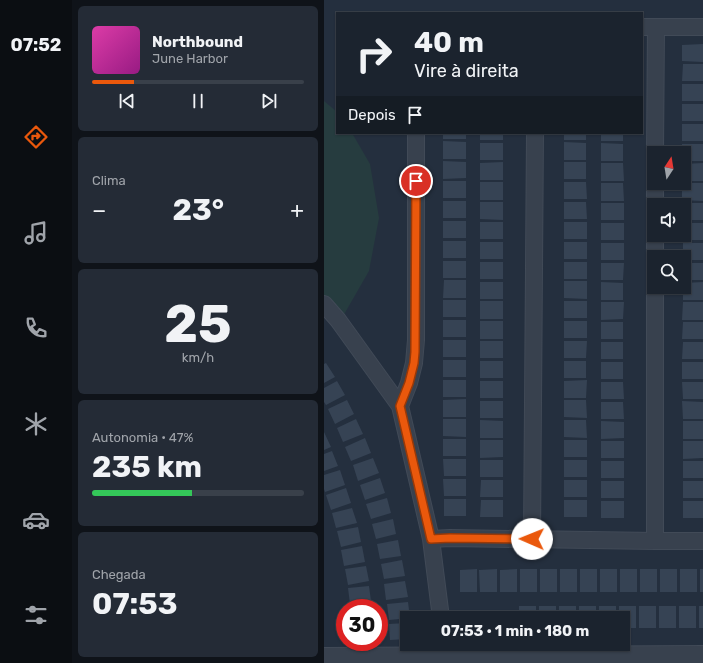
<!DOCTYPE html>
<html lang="pt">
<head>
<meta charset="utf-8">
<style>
  body { margin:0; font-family:Rubik,sans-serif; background:#242b36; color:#f1f3f6; height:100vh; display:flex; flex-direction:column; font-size:15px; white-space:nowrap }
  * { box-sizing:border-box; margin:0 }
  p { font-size:13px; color:#a0a4aa }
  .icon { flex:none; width:22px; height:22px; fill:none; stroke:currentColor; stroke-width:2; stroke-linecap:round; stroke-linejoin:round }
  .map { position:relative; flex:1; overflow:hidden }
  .side { display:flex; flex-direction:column; gap:6px; padding:6px; background:#0f1319; width:252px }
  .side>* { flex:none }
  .top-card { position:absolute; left:12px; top:12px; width:307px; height:122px; border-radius:0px; box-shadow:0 1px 3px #0004,0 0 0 1px #39404a; background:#1b232e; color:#f1f3f6; overflow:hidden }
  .needle { width:26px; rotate:12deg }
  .fabs { position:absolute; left:323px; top:146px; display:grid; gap:8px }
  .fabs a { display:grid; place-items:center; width:44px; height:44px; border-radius:0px; background:#1b232e; box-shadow:0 1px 3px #0004,0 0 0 1px #39404a; font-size:20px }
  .speed { position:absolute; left:12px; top:599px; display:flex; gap:8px; font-size:20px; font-weight:700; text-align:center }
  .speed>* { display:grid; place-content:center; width:52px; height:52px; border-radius:50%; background:#1b232e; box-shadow:0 1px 3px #0004,0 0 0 1px #39404a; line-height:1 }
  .speed .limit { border:6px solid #d22; background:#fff; color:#111 }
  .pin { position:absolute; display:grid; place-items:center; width:34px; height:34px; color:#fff; margin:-17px; border:2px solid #fff; border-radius:50%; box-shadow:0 1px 4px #0007 }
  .me { position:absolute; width:44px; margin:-22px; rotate:271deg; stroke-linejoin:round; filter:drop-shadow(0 0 3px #0008) }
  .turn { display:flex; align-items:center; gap:14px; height:84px; padding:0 12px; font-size:18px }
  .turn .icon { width:52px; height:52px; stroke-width:2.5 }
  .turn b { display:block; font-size:28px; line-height:34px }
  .then { display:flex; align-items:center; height:38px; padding:0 12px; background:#0003; gap:8px; font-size:15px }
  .big { font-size:30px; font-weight:700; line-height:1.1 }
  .side .tile { flex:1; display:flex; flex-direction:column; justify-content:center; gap:6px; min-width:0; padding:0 14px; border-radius:6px; background:#242b36 }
  .side .dial { align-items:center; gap:0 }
  .dial b { font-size:52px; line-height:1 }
  .song { display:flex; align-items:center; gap:12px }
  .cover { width:48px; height:48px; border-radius:6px; background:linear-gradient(135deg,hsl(320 70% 55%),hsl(310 70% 35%)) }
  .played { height:4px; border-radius:2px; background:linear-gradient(90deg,#ea580c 20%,#39404a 20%) }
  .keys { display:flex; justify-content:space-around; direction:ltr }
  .heat { display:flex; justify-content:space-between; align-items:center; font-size:22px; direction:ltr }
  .charge { height:6px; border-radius:3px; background:linear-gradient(90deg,#34c759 47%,#39404a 0) }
  .trip { position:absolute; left:76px; top:611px; width:230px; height:40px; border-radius:0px; background:#1b232e; box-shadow:0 1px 3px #0004,0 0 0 1px #39404a; font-weight:700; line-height:40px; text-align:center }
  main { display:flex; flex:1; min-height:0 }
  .menu { display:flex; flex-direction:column; width:72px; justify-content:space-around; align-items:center; background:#0b0e12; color:#a0a4aa }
  .menu .icon { width:28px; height:28px }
  .menu .selected { color:#ea580c }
  .menu b { font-size:18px; color:#f1f3f6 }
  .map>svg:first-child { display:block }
  .park { fill:#263c3f }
  .building { fill:#364354 }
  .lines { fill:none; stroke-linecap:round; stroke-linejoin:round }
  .minor-casing { stroke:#414a57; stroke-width:18 }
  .tertiary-casing { stroke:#414a57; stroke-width:22 }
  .minor { stroke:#38414e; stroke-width:16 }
  .tertiary { stroke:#38414e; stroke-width:20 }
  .route-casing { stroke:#983908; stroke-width:10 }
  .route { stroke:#ea580c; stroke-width:7 }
</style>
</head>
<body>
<main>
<nav class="menu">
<b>07:52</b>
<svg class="icon selected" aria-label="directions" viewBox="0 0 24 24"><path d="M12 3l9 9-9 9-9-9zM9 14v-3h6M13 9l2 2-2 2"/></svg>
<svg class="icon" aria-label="music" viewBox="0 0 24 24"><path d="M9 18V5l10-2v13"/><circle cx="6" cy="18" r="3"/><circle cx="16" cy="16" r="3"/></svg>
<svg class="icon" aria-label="phone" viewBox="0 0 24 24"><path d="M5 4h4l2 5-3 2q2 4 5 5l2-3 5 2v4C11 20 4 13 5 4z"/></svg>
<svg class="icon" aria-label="climate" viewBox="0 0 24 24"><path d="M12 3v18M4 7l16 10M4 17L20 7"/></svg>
<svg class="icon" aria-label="car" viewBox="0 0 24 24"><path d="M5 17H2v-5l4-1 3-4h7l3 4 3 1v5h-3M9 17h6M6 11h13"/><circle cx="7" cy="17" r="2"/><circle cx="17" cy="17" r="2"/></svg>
<svg class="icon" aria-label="filters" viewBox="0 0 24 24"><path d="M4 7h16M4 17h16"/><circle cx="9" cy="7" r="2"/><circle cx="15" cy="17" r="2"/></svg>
</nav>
<section class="side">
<div class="tile">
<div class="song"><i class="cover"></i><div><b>Northbound</b><p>June Harbor</p></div></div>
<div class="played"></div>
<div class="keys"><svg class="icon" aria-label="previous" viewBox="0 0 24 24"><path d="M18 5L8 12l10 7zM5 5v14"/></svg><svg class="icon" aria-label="pause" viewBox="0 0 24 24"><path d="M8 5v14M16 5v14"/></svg><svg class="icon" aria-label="next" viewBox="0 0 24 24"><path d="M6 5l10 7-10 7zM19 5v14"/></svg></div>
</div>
<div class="tile"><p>Clima</p>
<div class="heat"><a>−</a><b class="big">23°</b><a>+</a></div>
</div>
<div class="tile dial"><b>25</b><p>km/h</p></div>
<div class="tile"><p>Autonomia · 47%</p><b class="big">235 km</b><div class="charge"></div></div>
<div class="tile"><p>Chegada</p><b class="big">07:53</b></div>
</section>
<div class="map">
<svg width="379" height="663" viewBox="0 0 379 663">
  <rect width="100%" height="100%" fill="#242f3e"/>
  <path class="park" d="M0 101 13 112V133H28L46 164 55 218 45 271 18 318 0 298Z"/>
  <path class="building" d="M379 44V62L358 61V45Z
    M359 64H379V81H358Z
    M358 84H379V101H358Z
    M358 104H379V121H358Z
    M358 124H379V141H358Z
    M119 133H142V139H119Z
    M156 133H179V140H156Z
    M240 133H262V140H240Z
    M277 133H299V141H277Z
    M119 141 142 142V159H119Z
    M240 142 262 143V160H240Z
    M156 143H179V160H156Z
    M277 143 299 144V161H277Z
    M358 144H379V161H360V153H358Z
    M119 161 142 162V178L119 179Z
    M179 162V180H156V163Z
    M240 162H262V179H240Z
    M277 163H299L300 181H277Z
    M379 163V181H360V164Z
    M119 181H142V198H119Z
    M156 182H179V200H156Z
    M240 182H262L263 199H240Z
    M277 183H299L300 201H277Z
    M358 183H379V201L358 200Z
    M119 201H142V218H119Z
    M156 202H179V220L156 219Z
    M240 202H262L263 219H240Z
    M277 203H300V220H277Z
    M358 203H379V220H360V205H358Z
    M119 221H142V238H119Z
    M156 222H179V239H156Z
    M240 222H263V239H240Z
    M277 223H300V240H277Z
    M360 223H379V240H359L358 235H360Z
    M119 241H142V258H119Z
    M156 242H179V259H156Z
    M240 242H263V259H240Z
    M277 243H300V260H277Z
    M359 243H379V260H360V257H359Z
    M119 261H142V278H119Z
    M156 262H179V279H156Z
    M240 262H263V279H240Z
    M277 263H300L299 280H277Z
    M360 263H379V280H360Z
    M120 280H142V298H119Z
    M240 281H263V299L240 298Z
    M156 282H179V299H156Z
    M277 282 299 283V300H277Z
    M379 282V300H359V287H360V283Z
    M119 300H142V317H119Z
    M156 301H179V319H156Z
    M240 301H263V318H240Z
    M277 302H300L299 319 277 320Z
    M359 302H379V320H358Z
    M119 320H142V337H119Z
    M156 321H179V339H156Z
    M240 321H263V338H240Z
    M277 322H299V339H277Z
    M359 322H379V339H358Z
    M119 340H142V357H119Z
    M156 341H179V358H156Z
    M240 341H263L262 358H240Z
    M277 342H299V359H277Z
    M359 342H379V359H358Z
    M119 360H142V377H119Z
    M156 361H179V378H156Z
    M240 361H262V378H240Z
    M277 362H299V379H277Z
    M358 362H379V379H358Z
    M2 363 11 377 0 383V364Z
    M119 380H142V397H119Z
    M263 380 262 398H240V381Z
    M13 381 21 395 2 405 0 402V388Z
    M156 381H179V398H156Z
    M277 382H299L300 399H277Z
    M358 382H379V399H359Z
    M142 399V417H119V400Z
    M23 400 30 414 11 424 4 409Z
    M240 400H262L263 418 240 417Z
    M156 401H179V418H156Z
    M358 401 379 402V419H359Z
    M277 402H299L300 419H277Z
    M32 419 39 434 19 442 13 428Z
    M119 419H142V437L119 436Z
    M156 420 179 421V438H156Z
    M240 420H262L263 438 240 437Z
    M277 421 300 422V438L277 439Z
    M359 421H379V439H359Z
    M0 432 7 447 0 450Z
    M41 438 47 453 27 461 21 447Z
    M119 439H142V456H119Z
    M156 440H179V457L156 458Z
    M240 440H263V457H240Z
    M277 441H300V458H277Z
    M359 441H379V458L359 459Z
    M8 451 14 466 0 471V454Z
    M49 458 55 473 34 481 29 465Z
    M119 459H142V476H120Z
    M156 460H179V477H156Z
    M240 460H263V477H240Z
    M277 461H300V478H277Z
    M359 461H379V478H359Z
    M16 470 21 485 1 492 0 489V475Z
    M56 478 61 493 41 500 36 485Z
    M119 479H142V496H120Z
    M157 480H179V497H156Z
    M240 480H263V497H240Z
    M277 481H300V498H277Z
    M359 481H379V498H359Z
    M22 488 27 503 7 510 2 495Z
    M63 498 67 513 47 519 42 504Z
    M120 499H142V516H120Z
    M157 500H179V517H156Z
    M240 500H263V517H240Z
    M277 501H300V518H277Z
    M359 501H379V518H359Z
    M28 508 33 523 12 528 8 513Z
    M69 519 72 534 52 539 48 524Z
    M34 527 37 542 17 547 13 531Z
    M74 540 77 556 56 559 53 544Z
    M38 546 41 562 20 566 17 550Z
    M78 560 81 576 60 579 57 564Z
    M42 566 45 581 24 585 21 569Z
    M153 569V592H136V570Z
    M173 569V592H156L155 570Z
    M193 569V592H176V570Z
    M196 569H213V592H196Z
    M216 569H233V592H216Z
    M236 569H253V592H236Z
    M256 569H273V592H256Z
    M276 569H293V592H276Z
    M296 569H313V592H296Z
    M316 569H333V592H316Z
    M336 569H353V592H336Z
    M356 569H373V592H356Z
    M376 569H379V592H376Z
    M81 581 84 597 62 600 60 584Z
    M45 586 47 601 26 604 24 588Z
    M84 602 86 618 65 620 63 604Z
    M195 606H212V618H195Z
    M215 606H232V618H215Z
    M235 606H252V618H235Z
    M255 606H272V618H255Z
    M275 606H292V618H275Z
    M295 606H312V628H299V618H295Z
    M315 606H332V628H315Z
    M335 606H352V628H335Z
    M355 606H372V628H355Z
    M375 606H379V628H375Z
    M83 623V639L66 640 65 624Z"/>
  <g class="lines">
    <g class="minor-casing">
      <path id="minor" d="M318 27H379
        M331 153 332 27
        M331 205V183
        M331 257V235
        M0 304 14 320 76 406 107 539 117 618
        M76 406 85 383 90 363 92 340V133
        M107 539 126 538 331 541H379
        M208 539 211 133
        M331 541V287"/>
    </g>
    <g class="tertiary-casing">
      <path id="tertiary" d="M0 658 379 656"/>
    </g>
    <use href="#minor" class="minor"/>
    <use href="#tertiary" class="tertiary"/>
  </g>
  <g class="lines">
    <g class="route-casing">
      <path id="route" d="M92 181 91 352 90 363 85 383 76 406 107 539 126 538 208 539"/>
    </g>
    <use href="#route" class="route"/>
  </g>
</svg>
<div class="fabs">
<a><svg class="needle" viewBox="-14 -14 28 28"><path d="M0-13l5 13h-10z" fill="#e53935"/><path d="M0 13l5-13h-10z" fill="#a0a4aa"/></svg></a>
<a><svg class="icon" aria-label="sound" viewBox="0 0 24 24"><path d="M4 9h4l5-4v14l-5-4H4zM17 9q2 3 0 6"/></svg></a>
<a><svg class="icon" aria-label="search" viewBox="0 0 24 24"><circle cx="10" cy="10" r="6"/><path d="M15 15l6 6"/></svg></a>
</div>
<div class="speed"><div class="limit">30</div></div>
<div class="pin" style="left:92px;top:181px;background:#d93025"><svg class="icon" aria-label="arrive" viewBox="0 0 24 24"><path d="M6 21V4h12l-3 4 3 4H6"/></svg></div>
<svg class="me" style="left:208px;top:539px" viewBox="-20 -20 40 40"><circle r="19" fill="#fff"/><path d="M0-13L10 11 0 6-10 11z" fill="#ea580c"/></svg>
<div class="trip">07:53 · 1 min · 180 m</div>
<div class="top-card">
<div class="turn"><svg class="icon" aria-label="right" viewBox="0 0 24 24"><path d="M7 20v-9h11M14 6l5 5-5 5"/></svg><div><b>40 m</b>Vire à direita</div></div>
<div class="then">Depois<svg class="icon" aria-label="arrive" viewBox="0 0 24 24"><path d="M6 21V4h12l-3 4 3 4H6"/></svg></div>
</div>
</div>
</main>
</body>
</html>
